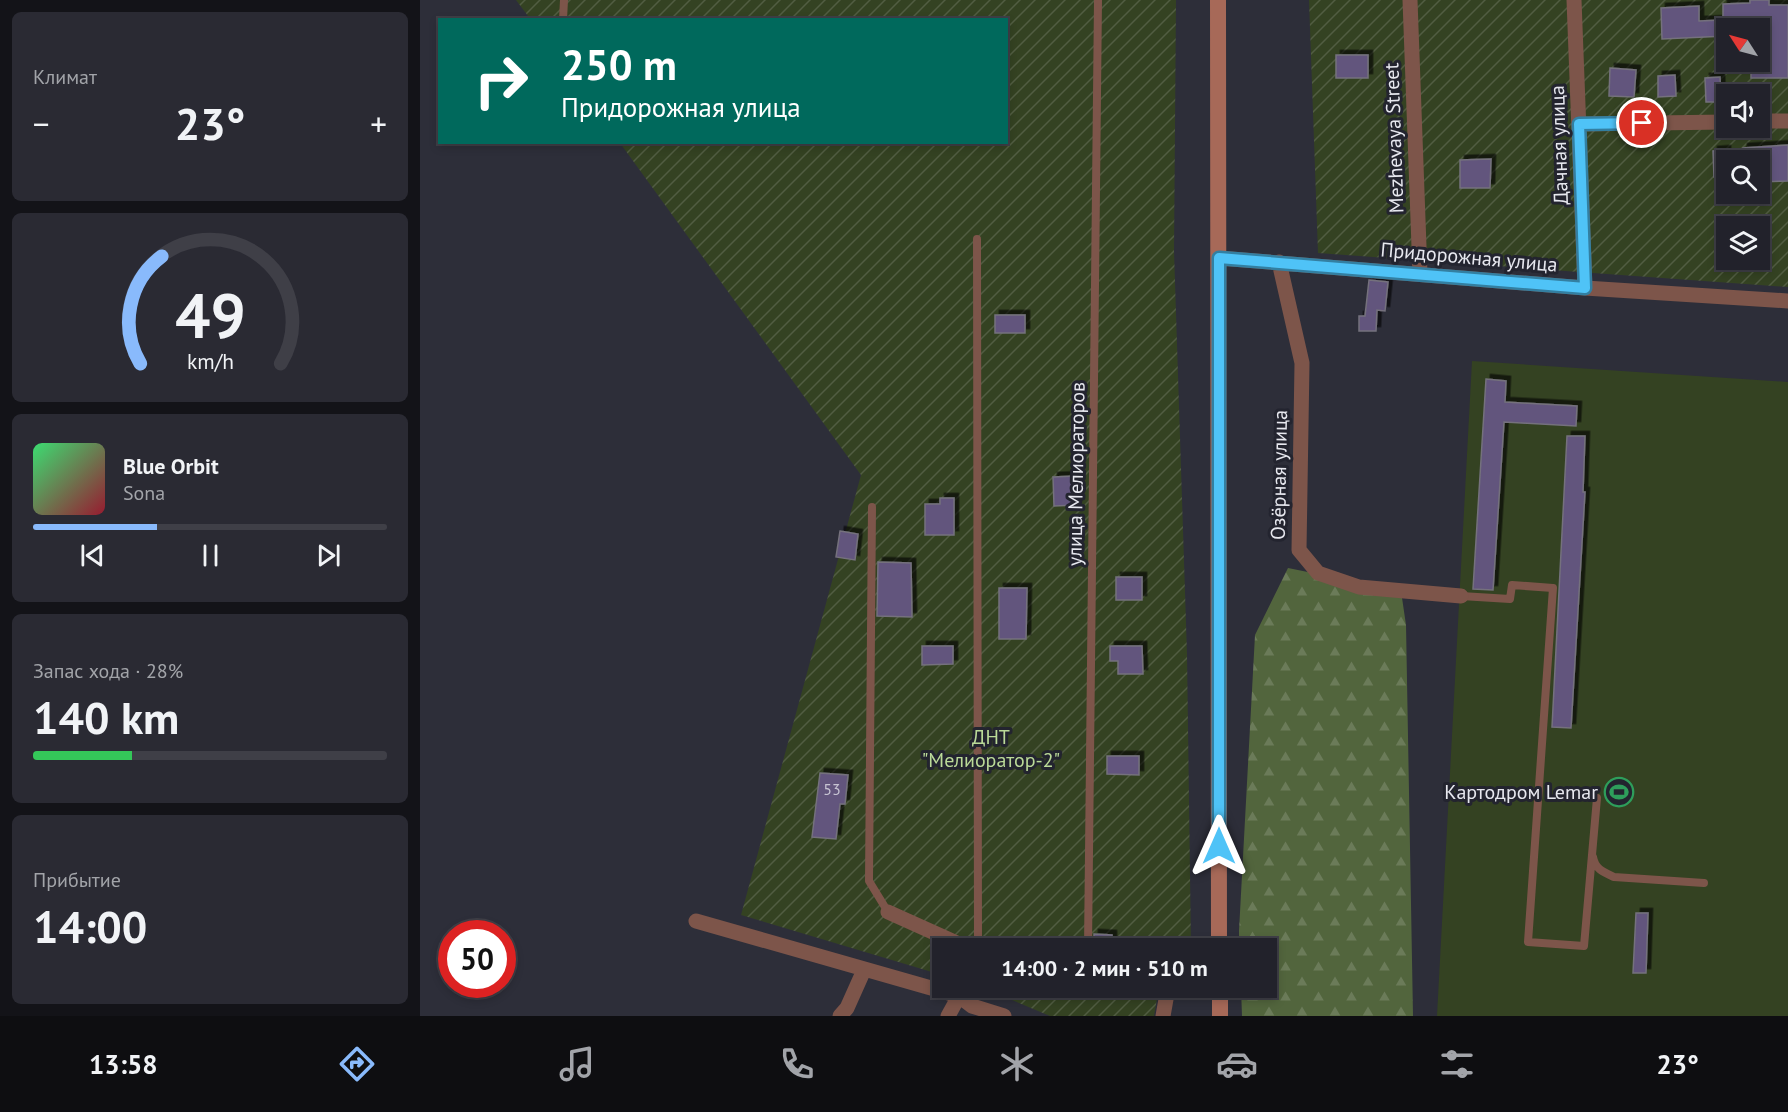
<!DOCTYPE html>
<html lang="ru">
<head>
<meta charset="utf-8">
<style>
  body { margin:0; font-family:"PT Sans",sans-serif; background:#2a2a33; color:#f1f3f6; height:100vh; display:flex; flex-direction:column; font-size:22px; white-space:nowrap }
  * { box-sizing:border-box; margin:0 }
  p { font-size:20px; color:#a2a4a9 }
  .icon { flex:none; width:33px; height:33px; fill:none; stroke:currentColor; stroke-width:2; stroke-linecap:round; stroke-linejoin:round }
  .map { position:relative; flex:1; overflow:hidden }
  .drawer { display:flex; flex-direction:column; gap:12px; padding:12px; background:#131318; width:420px }
  .drawer>* { flex:none }
  .top-card { position:absolute; left:18px; top:18px; width:570px; height:126px; border-radius:0px; box-shadow:0 3px 9px #0003,0 0 0 2px #3f3f47; background:#00695c; color:#fff; overflow:hidden }
  .needle { width:39px; rotate:306deg }
  .fabs { position:absolute; left:1296px; top:18px; display:grid; gap:12px }
  .fabs a { display:grid; place-items:center; width:54px; height:54px; border-radius:0px; background:#22222b; box-shadow:0 3px 9px #0003,0 0 0 2px #3f3f47; font-size:30px }
  .speed { position:absolute; left:18px; top:920px; display:flex; gap:12px; font-size:30px; font-weight:700; text-align:center }
  .speed>* { display:grid; place-content:center; width:78px; height:78px; border-radius:50%; background:#22222b; box-shadow:0 3px 9px #0003,0 0 0 2px #3f3f47; line-height:1 }
  .speed .limit { border:9px solid #d22; background:#fff; color:#111 }
  .pin { position:absolute; display:grid; place-items:center; width:51px; height:51px; color:#fff; margin:-26px; border:3px solid #fff; border-radius:50%; box-shadow:0 2px 6px #0007 }
  .me { position:absolute; width:66px; margin:-33px; rotate:0deg; stroke-linejoin:round; filter:drop-shadow(0 0 4px #0008) }
  .turn { display:flex; align-items:center; gap:21px; height:126px; padding:0 24px; font-size:27px }
  .turn .icon { width:78px; height:78px; stroke-width:2.5 }
  .turn b { display:block; font-size:42px; line-height:51px }
  .big { font-size:45px; font-weight:700; line-height:1.1 }
  .drawer .tile { flex:1; display:flex; flex-direction:column; justify-content:center; gap:9px; min-width:0; padding:0 21px; border-radius:9px; background:#2a2a33 }
  .drawer .dial { align-items:center; gap:0 }
  .dial svg { height:156px; overflow:visible; fill:none; stroke:#3f3f47; stroke-width:7; stroke-linecap:round; text-anchor:middle }
  .dial text { fill:#f1f3f6; stroke:none }
  .song { display:flex; align-items:center; gap:18px }
  .cover { width:72px; height:72px; border-radius:9px; background:linear-gradient(135deg,hsl(140 70% 55%),hsl(350 70% 35%)) }
  .played { height:6px; border-radius:3px; background:linear-gradient(90deg,#89bafc 35%,#3f3f47 35%) }
  .keys { display:flex; justify-content:space-around; direction:ltr }
  .heat { display:flex; justify-content:space-between; align-items:center; font-size:33px; direction:ltr }
  .charge { height:9px; border-radius:4px; background:linear-gradient(90deg,#34c759 28%,#3f3f47 0) }
  .trip { position:absolute; left:512px; top:938px; width:345px; height:60px; border-radius:0px; background:#22222b; box-shadow:0 3px 9px #0003,0 0 0 2px #3f3f47; font-weight:700; line-height:60px; text-align:center }
  .tab-bar { display:flex; height:96px; justify-content:space-around; align-items:center; background:#0e0e11; color:#a2a4a9 }
  .tab-bar .icon { width:42px; height:42px }
  .tab-bar .on { color:#89bafc }
  .tab-bar b { font-size:27px; color:#f1f3f6 }
  main { display:flex; flex:1; min-height:0 }
  .map>svg:first-child { display:block }
  .green { fill:#344222 }
  .forest { fill:url(#forest-firs) }
  .garden { fill:url(#garden-furrows); fill-rule:evenodd }
  .building { fill:#62557d; stroke:#74717d; stroke-width:1.5; filter:url(#shadow) }
  .lines { fill:none; stroke-linecap:round; stroke-linejoin:round }
  .service { stroke:#7d554a; stroke-width:8 }
  .minor { stroke:#7d554a; stroke-width:15 }
  .secondary { stroke:#a76958; stroke-width:16 }
  .route-casing { stroke:#337fa1; stroke-width:15 }
  .route { stroke:#4fc3f7; stroke-width:10 }
  .labels { text-anchor:middle; dominant-baseline:central; stroke-width:6; stroke-linejoin:round; paint-order:stroke }
  .number-label { font-size:16px; fill:#c6c3d2 }
  .street-label { font-size:20px; fill:#e7e8ef; stroke:#23242f }
  .park-label { font-size:20px; fill:#bbda98; stroke:#23242f }
  .poi-label { font-size:20px; fill:#e7e8ef; stroke:#23242f; text-anchor:end }
</style>
</head>
<body>
<main>
<section class="drawer">
<div class="tile"><p>Климат</p>
<div class="heat"><a>−</a><b class="big">23°</b><a>+</a></div>
</div>
<div class="tile dial"><svg viewBox="0 0 100 80">
<path d="M14 69A42 42 0 1 1 86 69"/>
<path d="M14 69A42 42 0 0 1 25 14" stroke="#89bafc"/>
<text x="50" y="56" font-size="32" font-weight="700">49</text>
<text x="50" y="72" font-size="11">km/h</text>
</svg></div>
<div class="tile">
<div class="song"><i class="cover"></i><div><b>Blue Orbit</b><p>Sona</p></div></div>
<div class="played"></div>
<div class="keys"><svg class="icon" aria-label="previous" viewBox="0 0 24 24"><path d="M18 5L8 12l10 7zM5 5v14"/></svg><svg class="icon" aria-label="pause" viewBox="0 0 24 24"><path d="M8 5v14M16 5v14"/></svg><svg class="icon" aria-label="next" viewBox="0 0 24 24"><path d="M6 5l10 7-10 7zM19 5v14"/></svg></div>
</div>
<div class="tile"><p>Запас хода · 28%</p><b class="big">140 km</b><div class="charge"></div></div>
<div class="tile"><p>Прибытие</p><b class="big">14:00</b></div>
</section>
<div class="map">
<svg width="1368" height="1016" viewBox="0 0 1368 1016">
  <defs>
    <pattern id="forest-firs" width="22" height="20" patternUnits="userSpaceOnUse" patternTransform="scale(1.5)"><rect width="22" height="20" fill="#52653d"/><path d="M5 1l3.5 6h-7zM16 11l3.5 6h-7z" fill="#6b7b59"/></pattern>
    <pattern id="garden-furrows" width="10" height="10" patternUnits="userSpaceOnUse" patternTransform="scale(1.5)"><rect width="10" height="10" fill="#344222"/><path d="M-1 1l2-2M0 10L10 0M9 11l2-2" fill="none" stroke="#515d42"/></pattern>
    <filter id="shadow"><feDropShadow dx="4.5" dy="-4.5" stdDeviation="0" flood-color="#0009"/></filter>
  </defs>
  <rect width="100%" height="100%" fill="#2d2e39"/>
  <path class="green" d="M1052 361 1368 382V1016H1017Z"/>
  <path class="forest" d="M868 568 981 591 986 625 993 1016H822L821 987H846V948H819V931L835 635Z"/>
  <path class="garden" d="M96 0H756L754 251 767 654 771 947 522 948V975L321 915 441 475 200 143 586 142V20H111Z
    M889 0H1368V287L898 253ZM1306 28H1340V62H1306ZM1306 94H1340V128H1306ZM1306 160H1340V194H1306ZM1306 226H1340V260H1306Z
    M561 987H739L734 1016H630Z"/>
  <path class="building" d="M1330 0H1349V5H1368V78H1331V62H1340V28H1306V36L1242 39 1241 8 1279 6V21L1303 20V4L1330 3Z
    M916 55H948V78H916Z
    M1190 68 1216 70 1214 97 1189 96Z
    M1255 75 1256 96 1238 97V76Z
    M1300 77 1301 102H1286L1285 78Z
    M1368 145V181L1340 182V160H1323V148Z
    M1306 150V176L1294 177 1293 151Z
    M1071 159 1070 188H1040V160Z
    M949 280 968 282 965 311 957 310 956 331H939V316H945Z
    M575 315H605V333H575Z
    M1066 379 1086 381 1085 402 1157 406 1156 426 1084 422 1073 590 1053 589Z
    M1147 436H1165L1163 492H1165L1151 728 1132 727Z
    M656 476 657 505 634 506 633 477Z
    M520 498H534V535H505V504H520Z
    M420 531 438 534 435 560 416 557Z
    M458 562 491 563 492 617 457 616Z
    M696 577H722V600H696Z
    M579 588H607L606 639H579Z
    M502 646H533V664L502 665Z
    M690 646H722L723 674H698V661H690Z
    M687 756H719V775L687 774Z
    M400 773 428 775 425 804H420L416 839 392 837Z
    M1216 913H1228L1226 973H1213Z
    M674 934 692 935V948H674Z"/>
  <g class="lines">
    <path class="service" d="M143 20 144 0
      M557 239 558 948
      M452 507 449 881 468 912
      M1041 596 1090 599 1092 585 1133 588 1108 942 1164 946 1177 798
      M1173 857C1175 869 1183 872 1194 877L1284 883
      M668 948 678 0"/>
    <path class="minor" d="M990 0 1000 274
      M1154 0 1165 288
      M1340 121H1368
      M1159 124 1306 122
      M799 258 1165 288 1368 301
      M859 262 882 363 879 550 898 573 939 587 1041 596
      M468 912 548 948
      M276 921 539 996 552 1006 584 1016
      M684 987H754
      M420 1016 427 1008 444 970
      M528 1016 539 996
      M743 1016 748 988"/>
    <path class="secondary" d="M798 0 799 948
      M800 987V1016"/>
  </g>
  <g class="lines">
    <g class="route-casing">
      <path id="route" d="M799 846V258L1165 288 1159 124 1222 123"/>
    </g>
    <use href="#route" class="route"/>
  </g>
  <defs>
    <g id="stadium-ring" transform="scale(1.5)"><circle r="9.5" fill="#23242f" stroke="#2e9e5b" stroke-width="1.5"/><path d="M0-5a6.5 5 0 1 0 0 10a6.5 5 0 1 0 0-10ZM-3.5-1.8h7v3.6h-7Z" fill="#2e9e5b"/></g>
  </defs>
  <g fill-rule="evenodd">
    <use href="#stadium-ring" x="1199" y="792"/>
  </g>
  <g class="labels">
    <g class="number-label">
      <text x="412" y="789">53</text>
    </g>
    <g class="street-label">
      <text transform="translate(974 138) rotate(-92)">Mezhevaya Street</text>
      <text transform="translate(1139 145) rotate(-92)">Дачная улица</text>
      <text transform="translate(1049 257) rotate(5)">Придорожная улица</text>
      <text transform="translate(656 474) rotate(-89)">улица Мелиораторов</text>
      <text transform="translate(859 475) rotate(-89)">Озёрная улица</text>
    </g>
    <g class="park-label">
      <text x="571" y="737">ДНТ<tspan x="571" dy="23">"Мелиоратор-2"</tspan></text>
    </g>
    <g class="poi-label">
      <text x="1178" y="792">Картодром Lemar</text>
    </g>
  </g>
</svg>
<div class="fabs">
<a><svg class="needle" viewBox="-14 -14 28 28"><path d="M0-13l5 13h-10z" fill="#e53935"/><path d="M0 13l5-13h-10z" fill="#a2a4a9"/></svg></a>
<a><svg class="icon" aria-label="sound" viewBox="0 0 24 24"><path d="M4 9h4l5-4v14l-5-4H4zM17 9q2 3 0 6"/></svg></a>
<a><svg class="icon" aria-label="search" viewBox="0 0 24 24"><circle cx="10" cy="10" r="6"/><path d="M15 15l6 6"/></svg></a>
<a><svg class="icon" aria-label="layers" viewBox="0 0 24 24"><path d="M12 4l9 5-9 5-9-5zM3 14l9 5 9-5"/></svg></a>
</div>
<div class="speed"><div class="limit">50</div></div>
<div class="pin" style="left:1222px;top:123px;background:#d93025"><svg class="icon" aria-label="arrive" viewBox="0 0 24 24"><path d="M6 21V4h12l-3 4 3 4H6"/></svg></div>
<svg class="me" style="left:799px;top:846px" viewBox="-20 -20 40 40"><path d="M0-17L14 15 0 8-14 15z" fill="#4fc3f7" stroke="#fff" stroke-width="4"/></svg>
<div class="trip">14:00 · 2 мин · 510 m</div>
<div class="top-card">
<div class="turn"><svg class="icon" aria-label="right" viewBox="0 0 24 24"><path d="M7 20v-9h11M14 6l5 5-5 5"/></svg><div><b>250 m</b>Придорожная улица</div></div>
</div>
</div>
</main>
<nav class="tab-bar">
<b>13:58</b>
<svg class="icon on" aria-label="directions" viewBox="0 0 24 24"><path d="M12 3l9 9-9 9-9-9zM9 14v-3h6M13 9l2 2-2 2"/></svg>
<svg class="icon" aria-label="music" viewBox="0 0 24 24"><path d="M9 18V5l10-2v13"/><circle cx="6" cy="18" r="3"/><circle cx="16" cy="16" r="3"/></svg>
<svg class="icon" aria-label="phone" viewBox="0 0 24 24"><path d="M5 4h4l2 5-3 2q2 4 5 5l2-3 5 2v4C11 20 4 13 5 4z"/></svg>
<svg class="icon" aria-label="climate" viewBox="0 0 24 24"><path d="M12 3v18M4 7l16 10M4 17L20 7"/></svg>
<svg class="icon" aria-label="car" viewBox="0 0 24 24"><path d="M5 17H2v-5l4-1 3-4h7l3 4 3 1v5h-3M9 17h6M6 11h13"/><circle cx="7" cy="17" r="2"/><circle cx="17" cy="17" r="2"/></svg>
<svg class="icon" aria-label="filters" viewBox="0 0 24 24"><path d="M4 7h16M4 17h16"/><circle cx="9" cy="7" r="2"/><circle cx="15" cy="17" r="2"/></svg>
<b>23°</b>
</nav>
</body>
</html>
